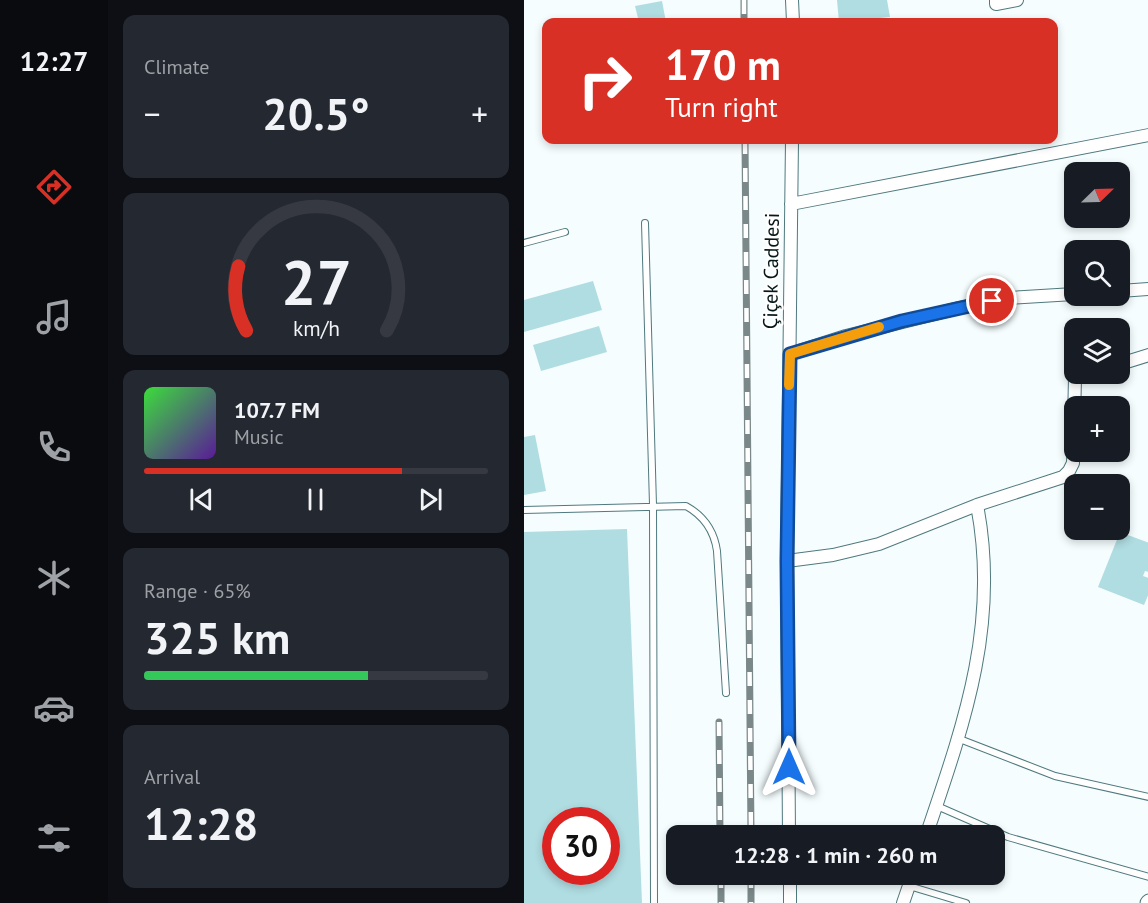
<!DOCTYPE html>
<html lang="en">
<head>
<meta charset="utf-8">
<style>
  body { margin:0; font-family:"PT Sans",sans-serif; background:#242831; color:#f1f3f6; height:100vh; display:flex; flex-direction:column; font-size:22px; white-space:nowrap }
  * { box-sizing:border-box; margin:0 }
  p { font-size:20px; color:#9ea1a6 }
  .icon { flex:none; width:33px; height:33px; fill:none; stroke:currentColor; stroke-width:2; stroke-linecap:round; stroke-linejoin:round }
  .map { position:relative; flex:1; overflow:hidden }
  .details { display:flex; flex-direction:column; gap:15px; padding:15px; background:#0d0f14; width:416px }
  .details>* { flex:none }
  .banner { position:absolute; left:18px; top:18px; width:516px; height:126px; border-radius:12px; box-shadow:0 3px 9px #0003; background:#d93025; color:#fff; overflow:hidden }
  .needle { width:39px; rotate:67deg }
  .fabs { position:absolute; left:540px; top:162px; display:grid; gap:12px }
  .fabs a { display:grid; place-items:center; width:66px; height:66px; border-radius:12px; background:#171b24; box-shadow:0 3px 9px #0003; font-size:30px }
  .speed { position:absolute; left:18px; top:807px; display:flex; gap:12px; font-size:30px; font-weight:700; text-align:center }
  .speed>* { display:grid; place-content:center; width:78px; height:78px; border-radius:50%; background:#171b24; box-shadow:0 3px 9px #0003; line-height:1 }
  .speed .limit { border:9px solid #d22; background:#fff; color:#111 }
  .pin { position:absolute; display:grid; place-items:center; width:51px; height:51px; color:#fff; margin:-26px; border:3px solid #fff; border-radius:50%; box-shadow:0 2px 6px #0007 }
  .me { position:absolute; width:66px; margin:-33px; rotate:0deg; stroke-linejoin:round; filter:drop-shadow(0 0 4px #0008) }
  .turn { display:flex; align-items:center; gap:21px; height:126px; padding:0 24px; font-size:27px }
  .turn .icon { width:78px; height:78px; stroke-width:2.5 }
  .turn b { display:block; font-size:42px; line-height:51px }
  .big { font-size:45px; font-weight:600; line-height:1.1 }
  .details .tile { flex:1; display:flex; flex-direction:column; justify-content:center; gap:9px; min-width:0; padding:0 21px; border-radius:12px; background:#242831 }
  .details .dial { align-items:center; gap:0 }
  .dial svg { height:156px; overflow:visible; fill:none; stroke:#363941; stroke-width:7; stroke-linecap:round; text-anchor:middle }
  .dial text { fill:#f1f3f6; stroke:none }
  .song { display:flex; align-items:center; gap:18px }
  .cover { width:72px; height:72px; border-radius:9px; background:linear-gradient(135deg,hsl(120 70% 55%),hsl(270 70% 35%)) }
  .played { height:6px; border-radius:3px; background:linear-gradient(90deg,#d93025 75%,#363941 75%) }
  .keys { display:flex; justify-content:space-around; direction:ltr }
  .heat { display:flex; justify-content:space-between; align-items:center; font-size:33px; direction:ltr }
  .charge { height:9px; border-radius:4px; background:linear-gradient(90deg,#34c759 65%,#363941 0) }
  .trip { position:absolute; left:142px; top:825px; width:339px; height:60px; border-radius:12px; background:#171b24; box-shadow:0 3px 9px #0003; font-weight:600; line-height:60px; text-align:center }
  main { display:flex; flex:1; min-height:0 }
  .tab-bar { display:flex; flex-direction:column; width:108px; justify-content:space-around; align-items:center; background:#090b0e; color:#9ea1a6 }
  .tab-bar .icon { width:42px; height:42px }
  .tab-bar .on { color:#d93025 }
  .tab-bar b { font-size:27px; color:#f1f3f6 }
  .map>svg:first-child { display:block }
  .building { fill:#b0dde2; fill-rule:evenodd }
  .lines { fill:none; stroke-linecap:round; stroke-linejoin:round }
  .service-casing { stroke:#4f797e; stroke-width:8 }
  .minor-casing { stroke:#4f797e; stroke-width:14 }
  .tertiary-casing { stroke:#4f797e; stroke-width:17 }
  .service { stroke:#fff; stroke-width:6 }
  .minor { stroke:#fff; stroke-width:12 }
  .tertiary { stroke:#fff; stroke-width:15 }
  .rail-casing { stroke:#7b8889; stroke-width:7 }
  .rail { stroke:#fff; stroke-width:4.5; stroke-dasharray:14; stroke-linecap:butt }
  .route-casing { stroke:#114b97; stroke-width:15 }
  .route { stroke:#1a73e8; stroke-width:10 }
  .slow { stroke:#f59e0b; stroke-width:10 }
  .labels { text-anchor:middle; dominant-baseline:central; stroke-width:4.5; stroke-linejoin:round; paint-order:stroke }
  .street-label { font-size:20px; fill:#061719; stroke:#fff }
</style>
</head>
<body>
<main>
<nav class="tab-bar">
<b>12:27</b>
<svg class="icon on" aria-label="directions" viewBox="0 0 24 24"><path d="M12 3l9 9-9 9-9-9zM9 14v-3h6M13 9l2 2-2 2"/></svg>
<svg class="icon" aria-label="music" viewBox="0 0 24 24"><path d="M9 18V5l10-2v13"/><circle cx="6" cy="18" r="3"/><circle cx="16" cy="16" r="3"/></svg>
<svg class="icon" aria-label="phone" viewBox="0 0 24 24"><path d="M5 4h4l2 5-3 2q2 4 5 5l2-3 5 2v4C11 20 4 13 5 4z"/></svg>
<svg class="icon" aria-label="climate" viewBox="0 0 24 24"><path d="M12 3v18M4 7l16 10M4 17L20 7"/></svg>
<svg class="icon" aria-label="car" viewBox="0 0 24 24"><path d="M5 17H2v-5l4-1 3-4h7l3 4 3 1v5h-3M9 17h6M6 11h13"/><circle cx="7" cy="17" r="2"/><circle cx="17" cy="17" r="2"/></svg>
<svg class="icon" aria-label="filters" viewBox="0 0 24 24"><path d="M4 7h16M4 17h16"/><circle cx="9" cy="7" r="2"/><circle cx="15" cy="17" r="2"/></svg>
</nav>
<section class="details">
<div class="tile"><p>Climate</p>
<div class="heat"><a>−</a><b class="big">20.5°</b><a>+</a></div>
</div>
<div class="tile dial"><svg viewBox="0 0 100 80">
<path d="M14 69A42 42 0 1 1 86 69"/>
<path d="M14 69A42 42 0 0 1 10 36" stroke="#d93025"/>
<text x="50" y="56" font-size="32" font-weight="700">27</text>
<text x="50" y="72" font-size="11">km/h</text>
</svg></div>
<div class="tile">
<div class="song"><i class="cover"></i><div><b>107.7 FM</b><p>Music</p></div></div>
<div class="played"></div>
<div class="keys"><svg class="icon" aria-label="previous" viewBox="0 0 24 24"><path d="M18 5L8 12l10 7zM5 5v14"/></svg><svg class="icon" aria-label="pause" viewBox="0 0 24 24"><path d="M8 5v14M16 5v14"/></svg><svg class="icon" aria-label="next" viewBox="0 0 24 24"><path d="M6 5l10 7-10 7zM19 5v14"/></svg></div>
</div>
<div class="tile"><p>Range · 65%</p><b class="big">325 km</b><div class="charge"></div></div>
<div class="tile"><p>Arrival</p><b class="big">12:28</b></div>
</section>
<div class="map">
<svg width="625" height="903" viewBox="0 0 625 903">
  <rect width="100%" height="100%" fill="#f5fdfe"/>
  <path class="building" d="M313 0H363L366 17 315 22Z
    M138 1 142 22H115L111 6Z
    M69 281 78 310 0 332V300Z
    M75 326 83 352 17 371 9 345Z
    M11 435 22 491 0 495V437Z
    M103 529 118 903H0V532ZM32 820H82V872H32Z
    M596 532 625 543V572L621 571 619 576 625 578V593L620 605 574 587Z"/>
  <g class="lines">
    <g class="service-casing">
      <path id="service" d="M121 223 129 505 130 903
        M0 243 41 232
        M0 510 162 506C180 516 190 530 193 551L202 693
        M433 738 531 776 625 797
        M413 806 484 837 625 877
        M385 886 442 903"/>
    </g>
    <g class="minor-casing">
      <path id="minor" d="M268 0 269 22
        M472 0V4L493 0
        M267 204 625 135
        M596 291 625 289
        M266 354 322 336 435 308 485 298 550 294
        M596 364 625 355
        M263 561 309 555 355 544 453 505 539 477 545 471 549 463 551 378 565 374
        M265 836 263 561 268 140
        M402 836C440 724 476 624 453 505
        M266 874V903
        M379 903 389 874"/>
    </g>
    <g class="tertiary-casing">
      <path id="tertiary" d="M624 903 625 902"/>
    </g>
    <use href="#service" class="service"/>
    <use href="#minor" class="minor"/>
    <use href="#tertiary" class="tertiary"/>
    <g class="rail-casing">
      <path id="rail" d="M220 0V22
        M221 140 227 836
        M195 722 196 836
        M197 874V903
        M227 874V903"/>
    </g>
    <use href="#rail" class="rail"/>
  </g>
  <g class="lines">
    <g class="route-casing">
      <path id="route" d="M265 767 263 561 266 354 378 321 468 301"/>
    </g>
    <use href="#route" class="route"/>
    <path class="slow" d="M265 385 266 354 355 327"/>
  </g>
  <g class="labels">
    <g class="street-label">
      <text transform="translate(247 271) rotate(-89)">Çiçek Caddesi</text>
    </g>
  </g>
</svg>
<div class="fabs">
<a><svg class="needle" viewBox="-14 -14 28 28"><path d="M0-13l5 13h-10z" fill="#e53935"/><path d="M0 13l5-13h-10z" fill="#9ea1a6"/></svg></a>
<a><svg class="icon" aria-label="search" viewBox="0 0 24 24"><circle cx="10" cy="10" r="6"/><path d="M15 15l6 6"/></svg></a>
<a><svg class="icon" aria-label="layers" viewBox="0 0 24 24"><path d="M12 4l9 5-9 5-9-5zM3 14l9 5 9-5"/></svg></a>
<a>+</a>
<a>−</a>
</div>
<div class="speed"><div class="limit">30</div></div>
<div class="pin" style="left:468px;top:301px;background:#d93025"><svg class="icon" aria-label="arrive" viewBox="0 0 24 24"><path d="M6 21V4h12l-3 4 3 4H6"/></svg></div>
<svg class="me" style="left:265px;top:767px" viewBox="-20 -20 40 40"><path d="M0-17L14 15 0 8-14 15z" fill="#1a73e8" stroke="#fff" stroke-width="4"/></svg>
<div class="trip">12:28 · 1 min · 260 m</div>
<div class="banner">
<div class="turn"><svg class="icon" aria-label="right" viewBox="0 0 24 24"><path d="M7 20v-9h11M14 6l5 5-5 5"/></svg><div><b>170 m</b>Turn right</div></div>
</div>
</div>
</main>
</body>
</html>
